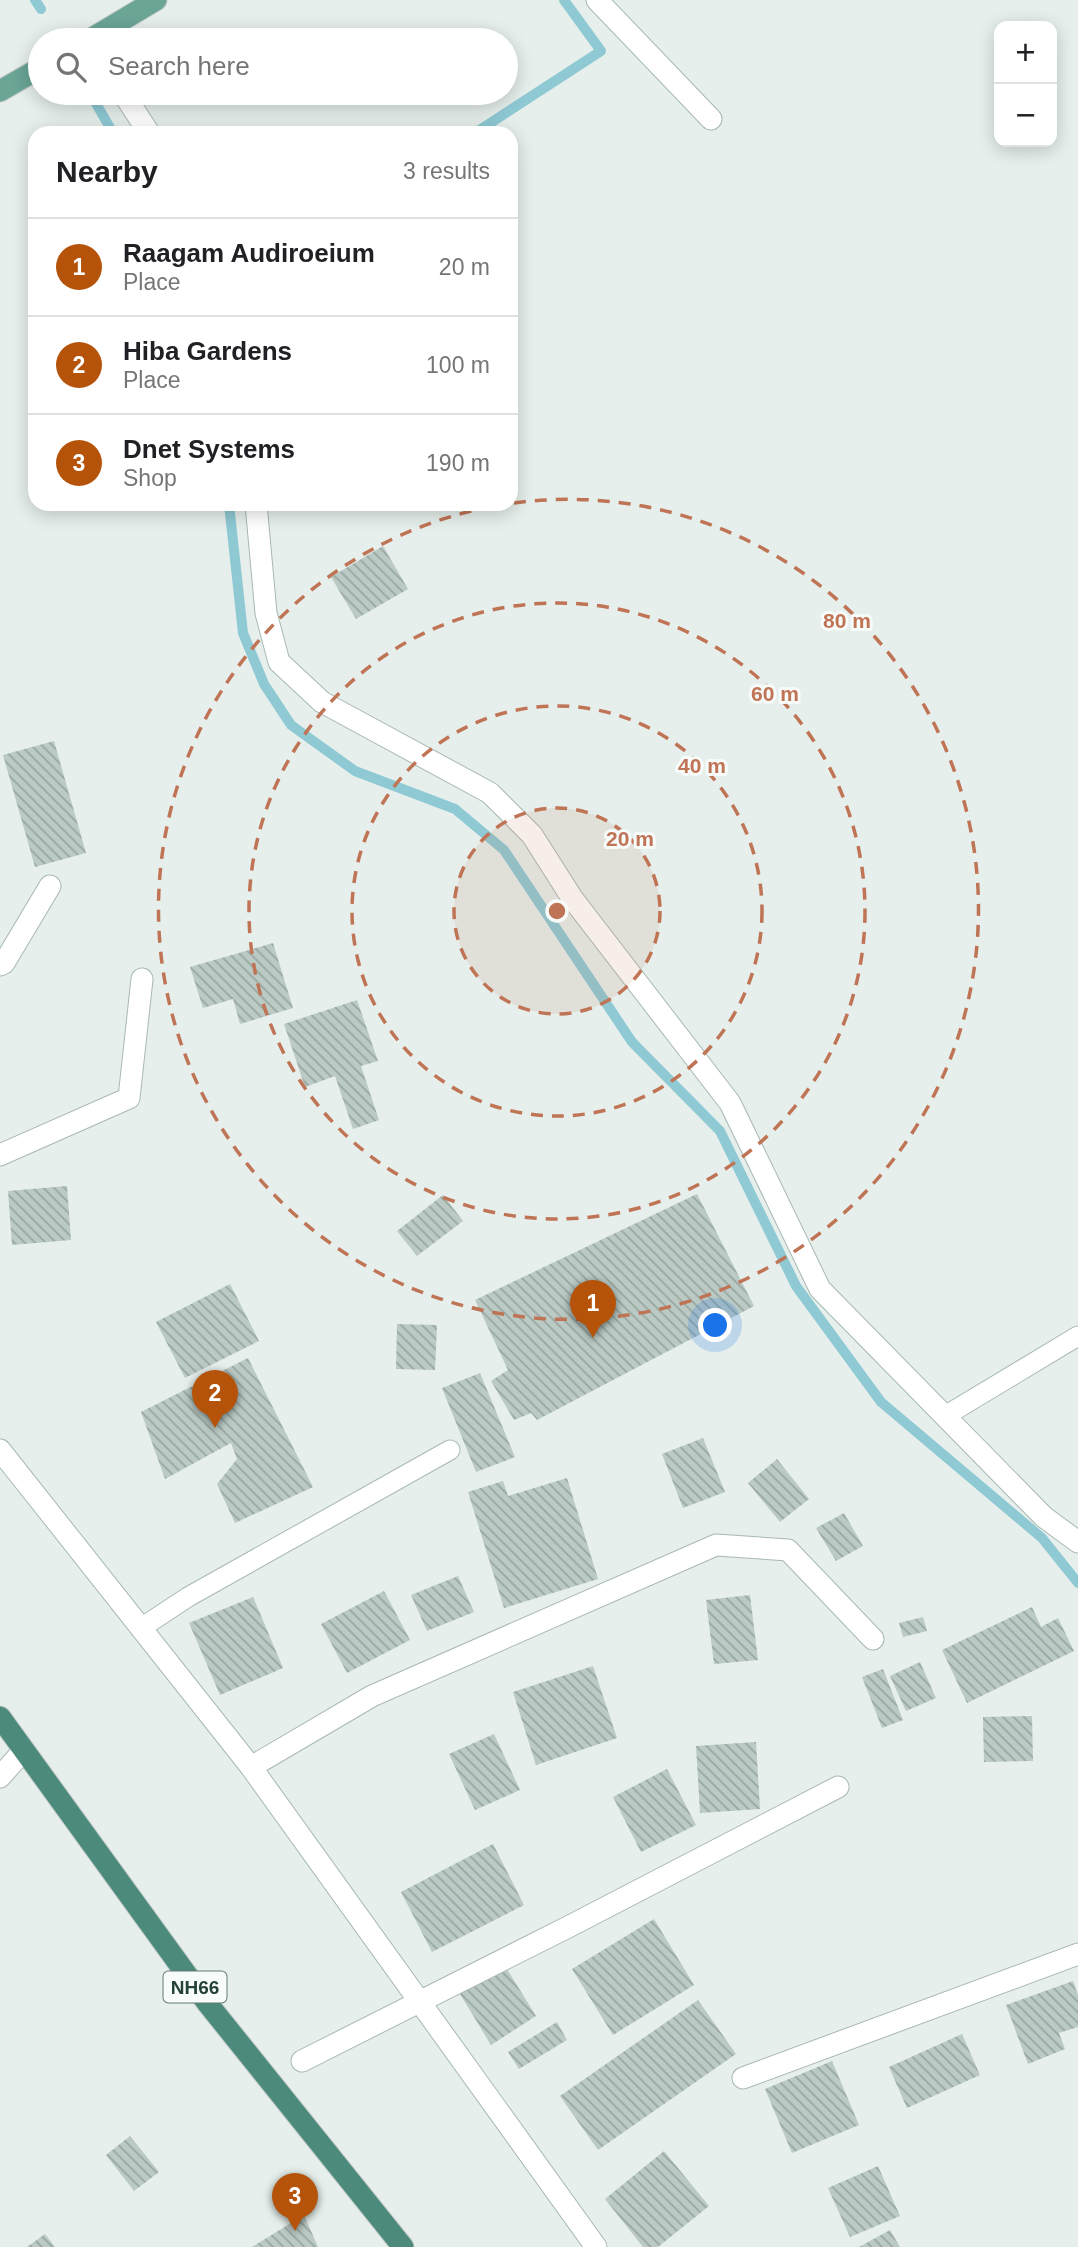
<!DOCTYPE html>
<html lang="en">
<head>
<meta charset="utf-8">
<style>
	body { margin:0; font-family:Arial,sans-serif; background:#f6f6f6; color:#202124 }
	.controls { position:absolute; right:21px; top:21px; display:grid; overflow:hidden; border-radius:14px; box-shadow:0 4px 18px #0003 }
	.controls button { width:63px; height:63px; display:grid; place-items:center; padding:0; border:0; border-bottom:2px solid #e0e0e0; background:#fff; color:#202124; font:35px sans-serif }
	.you { position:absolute; left:716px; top:1326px; width:24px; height:24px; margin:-18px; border:5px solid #fff; border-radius:50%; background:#1a73e8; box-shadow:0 0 0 10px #1a73e833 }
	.badge { display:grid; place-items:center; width:46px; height:46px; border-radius:50%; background:#b45309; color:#fff; font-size:23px; font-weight:700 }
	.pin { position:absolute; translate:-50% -58px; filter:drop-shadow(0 2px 4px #0008) }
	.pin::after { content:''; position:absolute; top:37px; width:24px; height:21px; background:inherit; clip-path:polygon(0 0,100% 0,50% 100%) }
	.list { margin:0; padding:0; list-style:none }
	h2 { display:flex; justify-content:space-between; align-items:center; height:91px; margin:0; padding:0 28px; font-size:30px }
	h2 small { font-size:23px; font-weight:400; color:#757577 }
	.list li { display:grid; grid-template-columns:46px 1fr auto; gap:21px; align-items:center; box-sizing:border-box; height:98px; padding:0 28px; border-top:2px solid #e0e0e0 }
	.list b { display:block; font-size:26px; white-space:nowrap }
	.list p { margin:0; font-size:23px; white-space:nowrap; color:#757577 }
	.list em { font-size:23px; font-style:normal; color:#757577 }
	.icon { flex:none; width:38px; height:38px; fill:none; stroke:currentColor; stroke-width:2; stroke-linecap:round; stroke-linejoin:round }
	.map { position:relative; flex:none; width:1078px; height:2247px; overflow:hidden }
	.search { position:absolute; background:#fff; box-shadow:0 4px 18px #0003; left:28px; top:28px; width:490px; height:77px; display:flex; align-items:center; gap:18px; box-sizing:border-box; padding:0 24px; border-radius:38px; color:#757577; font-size:26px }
	.panel { position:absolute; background:#fff; box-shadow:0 4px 18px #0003; left:28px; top:126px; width:490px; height:385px; border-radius:21px }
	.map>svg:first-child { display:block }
</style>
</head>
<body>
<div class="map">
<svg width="1078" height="2247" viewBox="0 0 1078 2247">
	<defs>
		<pattern id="building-back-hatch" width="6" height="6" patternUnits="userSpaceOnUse" patternTransform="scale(1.75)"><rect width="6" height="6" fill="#bbcac4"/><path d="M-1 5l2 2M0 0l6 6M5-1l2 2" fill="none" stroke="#98a6a0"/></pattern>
	</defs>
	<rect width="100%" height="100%" fill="#e6efeb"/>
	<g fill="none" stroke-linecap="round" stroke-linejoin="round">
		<!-- stream -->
		<path stroke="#8ec9d4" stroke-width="10" d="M35,0l6,9
			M90,93l23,40
			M475,133l126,-82 -37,-51
			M229,504l14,129 21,51 27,41 64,46 100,38 49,41 128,192 88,89 76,155 85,116 161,136 36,45"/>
	</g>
	<!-- building -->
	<path fill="url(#building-back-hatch)" d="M383,546l25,43 -52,30 -25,-42z
		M54,741l32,112 -51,14 -32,-112z
		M273,943l20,65 -53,16 -7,-25 -30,9 -13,-41z
		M357,1000l21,61 -17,5 18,54 -26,9 -18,-53 -30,11 -21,-63z
		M67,1186l4,54 -59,5 -4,-54z
		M697,1194l57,112 -217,114 -6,-7 -17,7 -23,-39 17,-11 -33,-70z
		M443,1195l20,26 -46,35 -20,-25z
		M230,1284l29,57 -74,37 -29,-56z
		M397,1324l40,1 -2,45 -39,-1z
		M248,1358l65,129 -78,36 -18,-39 20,-25 -6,-16 -66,36 -24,-67z
		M480,1373l35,84 -39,15 -34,-84z
		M703,1438l22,54 -42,16 -21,-54z
		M777,1459l32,40 -29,23 -32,-39z
		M567,1478l31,101 -94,29 -36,-116 35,-11 5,15z
		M844,1513l19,33 -27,15 -20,-33z
		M458,1576l16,36 -47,19 -16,-36z
		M384,1591l26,49 -63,33 -26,-49z
		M750,1595l8,65 -44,4 -8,-64z
		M253,1597l30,71 -63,27 -31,-72z
		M1032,1607l9,20 17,-9 16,33 -107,52 -25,-53z
		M923,1617l4,14 -24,6 -4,-14z
		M920,1662l16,36 -30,13 -16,-35z
		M593,1666l24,72 -81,27 -23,-73z
		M883,1669l20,51 -21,8 -20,-51z
		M1032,1716l1,45 -49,1 -1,-45z
		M494,1734l26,56 -45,20 -26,-56z
		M756,1742l4,67 -60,4 -4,-67z
		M667,1769l29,56 -55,27 -28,-55z
		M493,1844l31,61 -92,47 -31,-60z
		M654,1919l40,66 -81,50 -41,-66z
		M505,1966l31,50 -45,29 -31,-51z
		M1073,1981l5,14v32l-19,6 6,16 -37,15 -22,-59z
		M698,2000l38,54 -138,96 -38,-54z
		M557,2022l10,18 -48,29 -11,-17z
		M962,2034l18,41 -73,33 -18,-41z
		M832,2061l27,64 -67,28 -27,-64z
		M130,2136l29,36 -25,19 -28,-36z
		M664,2151l45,55 -51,41h-15l-38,-48z
		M878,2166l22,50 -50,21 -22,-49z
		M304,2215l14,32h-66z
		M890,2230l10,17h-41z
		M45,2234l10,13h-28z"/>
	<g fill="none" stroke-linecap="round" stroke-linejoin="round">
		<defs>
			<path id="service" d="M945,1416l133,-80
				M141,1628l47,-31 262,-147"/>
			<path id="minor" d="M597,0l114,119
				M123,93l26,40
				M256,504l10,109 13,49 43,40 168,91 42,42 40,63 158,205 90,186 224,228 34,25
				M0,965l4,-2 46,-77
				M0,1155l129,-57 13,-119
				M251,1767l121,-71 344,-151 72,5 85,89
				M0,1777l24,-27
				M302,2061l268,-135 268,-139
				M743,2078l335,-124"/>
			<path id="tertiary" d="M0,1450l251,317 345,480"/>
			<path id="primary" d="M89,40l67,-40
				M0,91l40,-23"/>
			<path id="trunk" d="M0,1717l208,287 195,243"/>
		</defs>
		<!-- service casing -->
		<use href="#service" stroke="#a8b8b2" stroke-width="21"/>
		<!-- minor casing -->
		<use href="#minor" stroke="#a8b8b2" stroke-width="23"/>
		<!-- tertiary casing -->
		<use href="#tertiary" stroke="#a8b8b2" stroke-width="23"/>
		<!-- primary casing -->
		<use href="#primary" stroke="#c2cac8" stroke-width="23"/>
		<!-- trunk casing -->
		<use href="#trunk" stroke="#c2cac8" stroke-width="23"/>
		<!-- service -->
		<use href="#service" stroke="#fff" stroke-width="19"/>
		<!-- minor -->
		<use href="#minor" stroke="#fff" stroke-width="21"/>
		<!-- tertiary -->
		<use href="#tertiary" stroke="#fff" stroke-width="21"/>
		<!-- primary -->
		<use href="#primary" stroke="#6aa596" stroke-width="21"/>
		<!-- trunk -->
		<use href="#trunk" stroke="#4c8a7c" stroke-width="21"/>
	</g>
	<!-- distance rings -->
	<circle cx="557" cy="911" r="103" fill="#c07456" fill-opacity=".12"/>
	<g fill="none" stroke="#c07456" stroke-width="3.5" stroke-dasharray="12 9">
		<circle cx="557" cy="911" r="103"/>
		<circle cx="557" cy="911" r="205"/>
		<circle cx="557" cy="911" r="308"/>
		<path d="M514 503A410 410 0 1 1 507 504"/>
	</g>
	<g text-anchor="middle" stroke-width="6" stroke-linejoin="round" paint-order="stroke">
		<!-- shield labels -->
		<rect fill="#f7fbf9" stroke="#637a73" stroke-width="2" x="163.5" y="1971.5" width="63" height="31" rx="5"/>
		<g font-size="19" font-weight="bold" fill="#24423a">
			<text x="195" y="1994">NH66</text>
		</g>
	</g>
	<circle cx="557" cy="911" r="10" fill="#c07456" stroke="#f7fbf9" stroke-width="3.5"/>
	<g font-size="21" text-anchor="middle" font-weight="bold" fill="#c07456" stroke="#f7fbf9" stroke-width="6" stroke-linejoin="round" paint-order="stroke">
		<text x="847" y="628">80 m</text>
		<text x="775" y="701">60 m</text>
		<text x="702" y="773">40 m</text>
		<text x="630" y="846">20 m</text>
	</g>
</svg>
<div class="controls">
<button>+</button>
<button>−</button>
</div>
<div class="you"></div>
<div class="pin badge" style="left:593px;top:1338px">1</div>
<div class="pin badge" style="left:215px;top:1428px">2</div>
<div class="pin badge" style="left:295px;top:2231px">3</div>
<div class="search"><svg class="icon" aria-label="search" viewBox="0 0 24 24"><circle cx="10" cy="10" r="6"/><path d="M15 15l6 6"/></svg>Search here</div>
<section class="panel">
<h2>Nearby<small>3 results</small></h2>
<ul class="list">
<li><span class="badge">1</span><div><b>Raagam Audiroeium</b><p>Place</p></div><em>20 m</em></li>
<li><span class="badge">2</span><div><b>Hiba Gardens</b><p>Place</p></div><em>100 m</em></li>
<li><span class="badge">3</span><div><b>Dnet Systems</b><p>Shop</p></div><em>190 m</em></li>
</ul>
</section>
</div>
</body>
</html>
